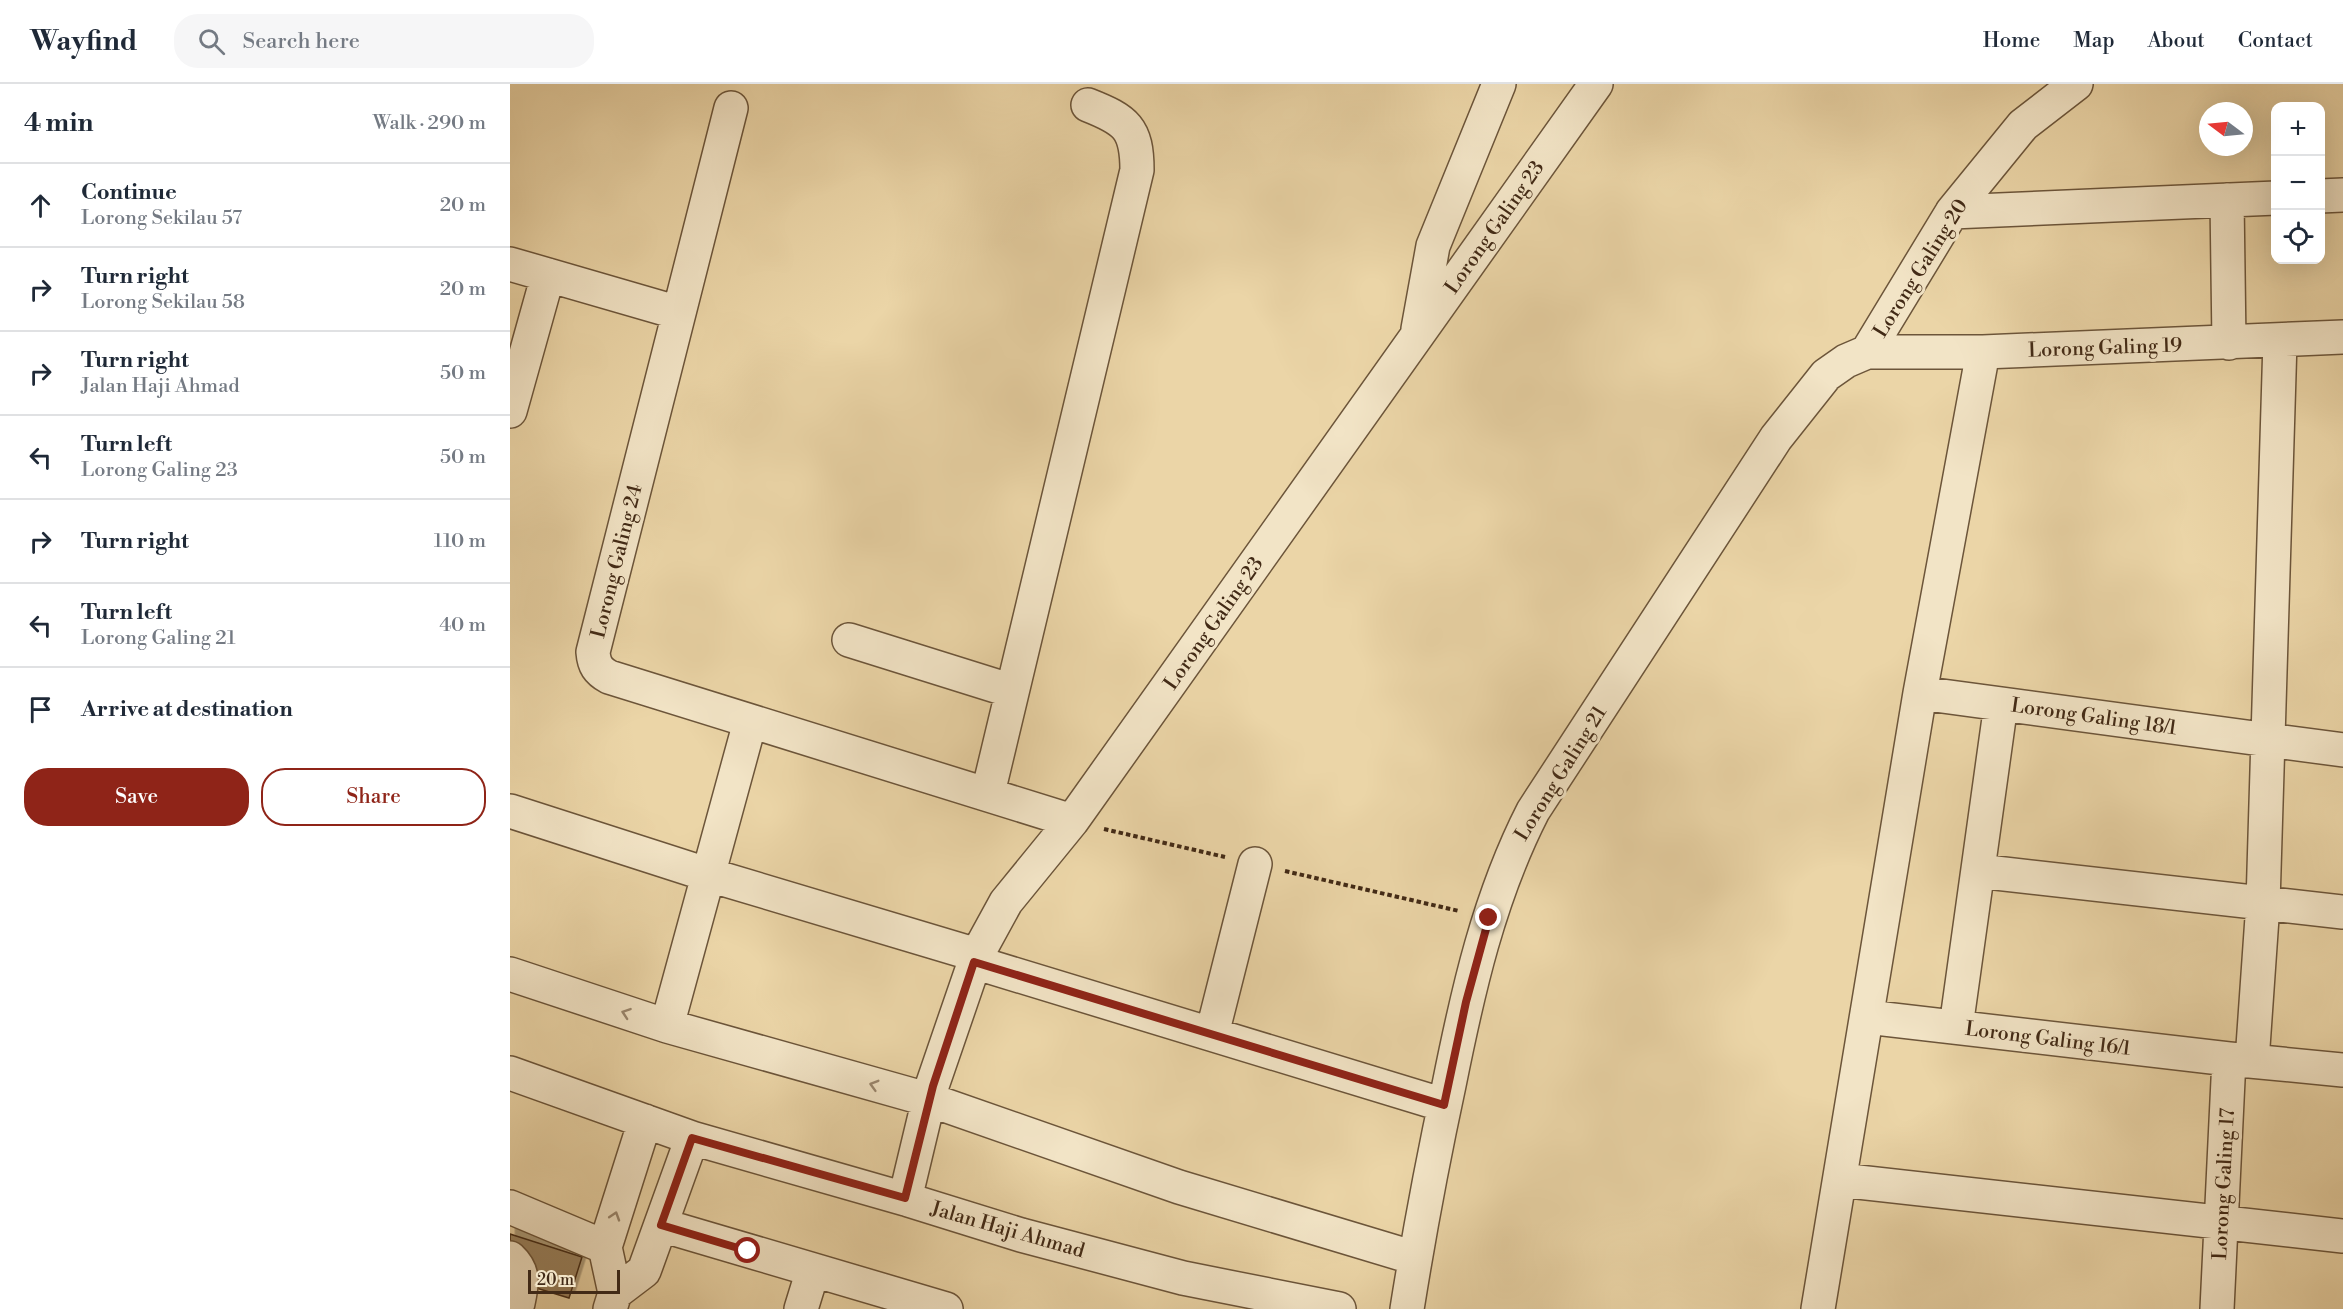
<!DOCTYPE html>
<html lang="en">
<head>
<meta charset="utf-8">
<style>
	body { margin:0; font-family:"Libre Bodoni",serif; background:#f6f6f7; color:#1f2937 }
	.controls { position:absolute; right:18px; top:18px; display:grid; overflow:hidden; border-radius:12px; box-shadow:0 6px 24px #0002 }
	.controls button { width:54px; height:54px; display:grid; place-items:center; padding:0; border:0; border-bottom:2px solid #e0e1e3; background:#fff; color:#1f2937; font:30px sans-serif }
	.compass { position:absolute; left:1689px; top:18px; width:54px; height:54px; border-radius:50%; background:#fff; box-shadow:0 6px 24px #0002; rotate:286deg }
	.scale { position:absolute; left:18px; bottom:15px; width:92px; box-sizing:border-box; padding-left:6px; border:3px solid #422a16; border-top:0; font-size:16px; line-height:21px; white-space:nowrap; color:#422a16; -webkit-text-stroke:4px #f2e4c6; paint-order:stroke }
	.stop { position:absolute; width:18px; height:18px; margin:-14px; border:4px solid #8f2418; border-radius:50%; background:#fff }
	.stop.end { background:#8f2418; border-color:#fff; box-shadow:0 2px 6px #0008 }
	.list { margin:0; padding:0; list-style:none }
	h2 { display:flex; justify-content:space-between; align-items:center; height:78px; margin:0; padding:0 24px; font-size:26px }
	h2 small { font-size:20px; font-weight:400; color:#747a83 }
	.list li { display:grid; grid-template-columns:39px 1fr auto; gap:18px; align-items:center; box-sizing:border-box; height:84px; padding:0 24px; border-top:2px solid #e0e1e3 }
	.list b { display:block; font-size:22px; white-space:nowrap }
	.list p { margin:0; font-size:20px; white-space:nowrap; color:#747a83 }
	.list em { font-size:20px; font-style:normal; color:#747a83 }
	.actions { display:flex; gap:12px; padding:18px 24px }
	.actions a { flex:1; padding:14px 0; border:2px solid #8f2418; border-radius:24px; text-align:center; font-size:21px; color:#8f2418 }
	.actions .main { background:#8f2418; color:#fff }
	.icon { flex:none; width:33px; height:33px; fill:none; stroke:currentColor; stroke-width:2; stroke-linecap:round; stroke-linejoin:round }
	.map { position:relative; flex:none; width:1833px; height:1225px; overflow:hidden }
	header { display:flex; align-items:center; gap:36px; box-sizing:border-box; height:84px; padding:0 30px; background:#fff; border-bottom:2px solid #e0e1e3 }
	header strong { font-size:28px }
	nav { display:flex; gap:33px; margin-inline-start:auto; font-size:21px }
	.search { width:420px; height:54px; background:#f6f6f7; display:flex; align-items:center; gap:15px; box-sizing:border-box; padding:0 21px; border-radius:24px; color:#747a83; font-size:22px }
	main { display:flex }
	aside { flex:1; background:#fff }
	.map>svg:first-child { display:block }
</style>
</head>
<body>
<header>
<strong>Wayfind</strong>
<div class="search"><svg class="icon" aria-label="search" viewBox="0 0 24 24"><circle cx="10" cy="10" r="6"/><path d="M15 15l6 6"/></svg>Search here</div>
<nav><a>Home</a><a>Map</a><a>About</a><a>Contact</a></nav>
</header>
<main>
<aside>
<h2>4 min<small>Walk · 290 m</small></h2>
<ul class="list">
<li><svg class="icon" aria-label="ahead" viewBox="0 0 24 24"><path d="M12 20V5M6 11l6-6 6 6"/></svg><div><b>Continue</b><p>Lorong Sekilau 57</p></div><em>20 m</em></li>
<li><svg class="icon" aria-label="right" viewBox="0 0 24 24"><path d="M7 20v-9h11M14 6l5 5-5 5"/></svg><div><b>Turn right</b><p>Lorong Sekilau 58</p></div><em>20 m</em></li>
<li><svg class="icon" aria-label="right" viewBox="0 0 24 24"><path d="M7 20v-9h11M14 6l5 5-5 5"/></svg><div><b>Turn right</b><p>Jalan Haji Ahmad</p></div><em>50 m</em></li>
<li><svg class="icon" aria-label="left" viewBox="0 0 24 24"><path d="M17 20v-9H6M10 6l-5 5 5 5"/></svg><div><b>Turn left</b><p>Lorong Galing 23</p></div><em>50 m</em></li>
<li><svg class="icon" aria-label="right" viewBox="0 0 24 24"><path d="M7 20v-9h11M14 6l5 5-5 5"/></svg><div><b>Turn right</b></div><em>110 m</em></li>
<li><svg class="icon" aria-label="left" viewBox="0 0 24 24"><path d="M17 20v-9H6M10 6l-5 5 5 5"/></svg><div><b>Turn left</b><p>Lorong Galing 21</p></div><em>40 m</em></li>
<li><svg class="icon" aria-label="arrive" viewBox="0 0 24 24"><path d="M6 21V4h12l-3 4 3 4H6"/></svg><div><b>Arrive at destination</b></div></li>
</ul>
<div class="actions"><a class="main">Save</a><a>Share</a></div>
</aside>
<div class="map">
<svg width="1833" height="1225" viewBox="0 0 1833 1225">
	<defs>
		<filter id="shadow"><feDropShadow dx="5.5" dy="-5.5" stdDeviation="0" flood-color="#0004"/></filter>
	</defs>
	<rect width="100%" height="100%" fill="#ebd5a7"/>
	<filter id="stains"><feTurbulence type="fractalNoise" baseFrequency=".00333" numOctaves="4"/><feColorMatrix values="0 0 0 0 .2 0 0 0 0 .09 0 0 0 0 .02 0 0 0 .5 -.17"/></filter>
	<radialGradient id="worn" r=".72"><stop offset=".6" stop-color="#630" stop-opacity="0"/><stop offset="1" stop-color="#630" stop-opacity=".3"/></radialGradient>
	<!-- building -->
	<path fill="#9a8361" stroke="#422a16" stroke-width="1.5" filter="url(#shadow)" d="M0,1150l72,23 -13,41 -59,-18z"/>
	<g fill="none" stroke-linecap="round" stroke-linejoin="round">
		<defs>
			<path id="minor" d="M221,24l-138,544c1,13 5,19 16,25l463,144
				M1810,112l23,-1
				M1717,116l2,143
				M1442,128l324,-14
				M0,180l169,49
				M908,245l15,-83 66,-162
				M1357,268l85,-140 71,-87 53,-41
				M0,327l38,-136
				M339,556l163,51
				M1410,609l423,57
				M478,709l149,-623c0,-42 -11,-50 -49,-65
				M0,727l196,63 271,81
				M1468,787l365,41
				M464,878l470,143
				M0,890l157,52 263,74 249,87 236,71
				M1357,933l362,42 114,11
				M157,942l83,-304
				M1446,943l45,-323
				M702,950l43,-170
				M1742,977l11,-158 17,-562
				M0,989l182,65 213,61 116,36 162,43 156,31
				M1330,1096l503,56
				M395,1115l27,-113 45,-131 29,-53 66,-81 524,-737
				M0,1123l95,40
				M151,1141l285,84
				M0,1174c15,14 12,26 8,45
				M105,1209l29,-22 48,-133
				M100,1225l5,-16 -10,-46 40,-126
				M291,1225l12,-39
				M897,1225c12,-75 26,-150 42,-224 19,-95 40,-188 84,-274l243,-373 50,-63 20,-14 21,-9h116l360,-15
				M1308,1225l102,-616 63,-341
				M1707,1225l12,-250"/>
		</defs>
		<!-- minor casing -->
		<use href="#minor" stroke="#6c553a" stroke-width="36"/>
		<!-- path -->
		<path stroke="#422a16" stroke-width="4" stroke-dasharray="4.5 3" stroke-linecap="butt" d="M594,745l121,28
			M775,787l174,40"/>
		<!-- minor -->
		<use href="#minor" stroke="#f2e4c6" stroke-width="33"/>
	</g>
	<!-- one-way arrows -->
	<defs><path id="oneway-chevron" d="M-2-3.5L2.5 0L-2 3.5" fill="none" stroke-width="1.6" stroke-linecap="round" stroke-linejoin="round" transform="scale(1.5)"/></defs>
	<g stroke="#9a876e">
		<use href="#oneway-chevron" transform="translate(116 929) rotate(-161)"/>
		<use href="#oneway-chevron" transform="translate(364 1001) rotate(-164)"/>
		<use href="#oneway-chevron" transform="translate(105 1132) rotate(-72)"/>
	</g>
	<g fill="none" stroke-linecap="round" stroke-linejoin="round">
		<!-- route -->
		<path stroke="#8f2418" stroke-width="8" d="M238,1167l-87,-26 31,-87 213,60 28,-112 41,-124 470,143 22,-103 23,-84"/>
	</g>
	<g text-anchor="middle" stroke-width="6" stroke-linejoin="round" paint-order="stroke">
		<!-- street labels -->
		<g font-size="20" fill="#422a16" stroke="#f2e4c6">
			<text transform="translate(984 143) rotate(-55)" y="7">Lorong Galing 23</text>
			<text transform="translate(1410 184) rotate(-58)" y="7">Lorong Galing 20</text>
			<text transform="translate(1595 263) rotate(-2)" y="7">Lorong Galing 19</text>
			<text transform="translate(106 477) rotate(-76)" y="7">Lorong Galing 24</text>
			<text transform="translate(703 539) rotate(-55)" y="7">Lorong Galing 23</text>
			<text transform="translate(1584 632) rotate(8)" y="7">Lorong Galing 18/1</text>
			<text transform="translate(1050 689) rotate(-58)" y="7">Lorong Galing 21</text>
			<text transform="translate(1538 954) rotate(7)" y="7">Lorong Galing 16/1</text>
			<text transform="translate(1713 1100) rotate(-87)" y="7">Lorong Galing 17</text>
			<text transform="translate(498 1145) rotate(16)" y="7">Jalan Haji Ahmad</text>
		</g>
	</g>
	<rect width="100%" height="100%" filter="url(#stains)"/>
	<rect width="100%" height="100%" fill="url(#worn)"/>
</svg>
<div class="controls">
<button>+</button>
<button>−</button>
<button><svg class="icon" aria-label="locate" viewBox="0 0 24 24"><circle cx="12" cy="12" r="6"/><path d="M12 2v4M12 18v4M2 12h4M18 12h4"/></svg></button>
</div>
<svg class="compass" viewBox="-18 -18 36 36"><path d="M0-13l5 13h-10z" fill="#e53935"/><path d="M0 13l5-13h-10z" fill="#747a83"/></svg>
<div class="scale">20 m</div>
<div class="stop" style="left:238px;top:1167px"></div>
<div class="stop end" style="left:979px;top:834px"></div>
</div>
</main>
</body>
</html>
